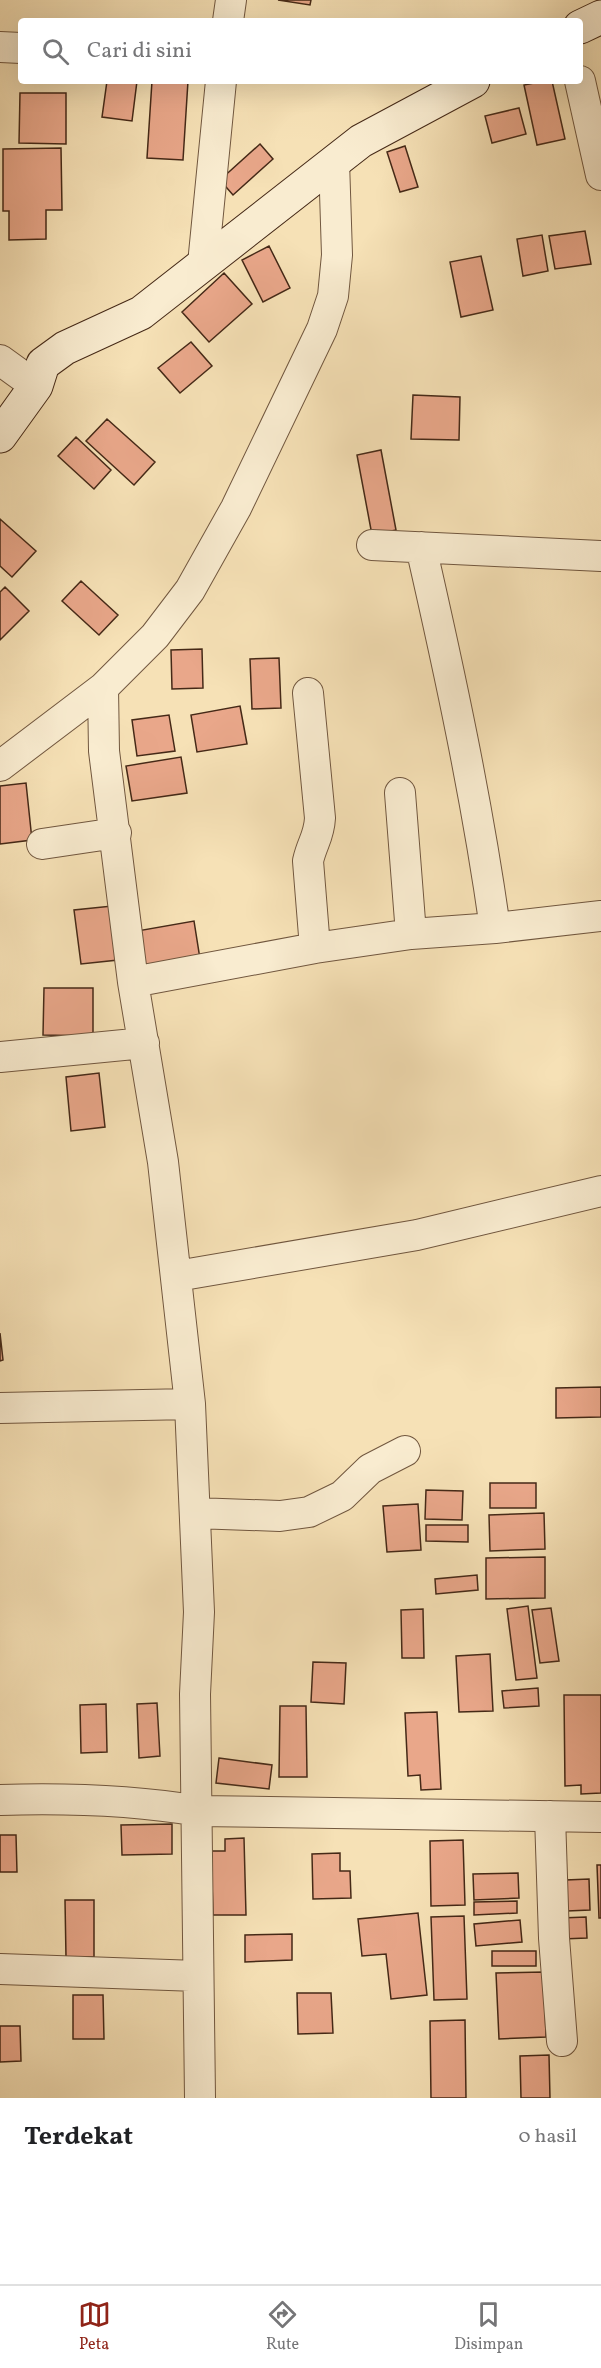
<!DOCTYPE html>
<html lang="id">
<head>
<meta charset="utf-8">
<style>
	body { margin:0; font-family:Vollkorn,serif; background:#f6f6f6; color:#202124 }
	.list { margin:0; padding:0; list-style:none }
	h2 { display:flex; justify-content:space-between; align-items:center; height:78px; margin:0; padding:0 24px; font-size:26px }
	h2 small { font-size:20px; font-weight:400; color:#757577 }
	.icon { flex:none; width:33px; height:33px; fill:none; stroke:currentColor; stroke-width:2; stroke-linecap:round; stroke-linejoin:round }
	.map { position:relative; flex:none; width:601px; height:2098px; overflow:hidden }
	.search { position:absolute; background:#fff; box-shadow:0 6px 24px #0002; left:18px; right:18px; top:18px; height:66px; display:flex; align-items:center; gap:15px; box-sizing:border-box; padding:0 21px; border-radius:6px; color:#757577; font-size:22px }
	.sheet { height:186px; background:#fff }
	nav { display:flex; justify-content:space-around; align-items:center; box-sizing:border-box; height:84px; border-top:2px solid #e0e0e0; background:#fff; font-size:16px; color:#757577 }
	nav a { display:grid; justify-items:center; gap:3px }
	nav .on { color:#8f2418 }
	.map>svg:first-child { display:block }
</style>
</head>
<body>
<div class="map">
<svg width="601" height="2098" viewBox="0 0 601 2098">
	<rect width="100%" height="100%" fill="#f6e1b6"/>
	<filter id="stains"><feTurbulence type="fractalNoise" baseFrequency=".00333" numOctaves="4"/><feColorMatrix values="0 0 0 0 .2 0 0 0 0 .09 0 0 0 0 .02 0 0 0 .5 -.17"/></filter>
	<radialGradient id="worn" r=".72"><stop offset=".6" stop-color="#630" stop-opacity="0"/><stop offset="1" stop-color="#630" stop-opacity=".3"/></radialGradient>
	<!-- building -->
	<path fill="#e9a78a" stroke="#452917" stroke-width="1.5" d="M278,0h33l-1,5z
		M107,81h30l-5,40 -30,-4z
		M152,81h36l-5,79 -36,-2z
		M544,81h8l13,58 -28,6 -13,-60z
		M20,93h46v51l-47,-1z
		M519,108l7,26 -34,9 -7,-27z
		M260,144l13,15 -40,36 -13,-15z
		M405,146l13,41 -18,5 -13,-40z
		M61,148l1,62h-16v29l-37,1v-29h-6v-62z
		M585,231l6,33 -36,5 -6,-33z
		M542,235l6,36 -25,5 -6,-37z
		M269,246l21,42 -27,14 -21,-42z
		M481,256l12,54 -32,7 -11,-55z
		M224,273l28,31 -43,38 -27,-30z
		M191,342l21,24 -32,27 -22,-25z
		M413,395l47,2 -1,43 -48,-1z
		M107,419l48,43 -21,23 -48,-44z
		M76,437l35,33 -17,19 -36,-33z
		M381,450l15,80 -24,5 -15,-80z
		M0,519l36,32 -24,26 -12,-11z
		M81,581l37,34 -19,20 -37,-34z
		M5,587l24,24 -29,29v-48z
		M202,649l1,39 -31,1 -1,-39z
		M279,658l2,50 -29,1 -2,-50z
		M240,706l7,38 -50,8 -6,-37z
		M169,715l6,36 -38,5 -5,-36z
		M181,757l6,36 -55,8 -6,-35z
		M26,783l6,57 -32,4v-58z
		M112,906l6,54 -37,4 -7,-54z
		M194,921l6,38 -57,10 -6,-38z
		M44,988h49v48l-50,-1z
		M99,1073l6,54 -34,4 -5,-54z
		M0,1333l3,27 -3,1z
		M601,1387v30l-45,1v-30z
		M490,1483h46v25h-46z
		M426,1490l37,1 -1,29 -37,-1z
		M418,1504l3,46 -34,2 -4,-46z
		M544,1513l1,36 -55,2 -1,-36z
		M426,1525h42v17l-42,-1z
		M545,1557v41l-59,1v-41z
		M477,1575l1,15 -42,4 -1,-15z
		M528,1606l9,72 -21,2 -9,-71z
		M551,1608l8,53 -19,2 -8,-53z
		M423,1609l1,49h-22l-1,-48z
		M490,1654l3,57 -34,1 -3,-56z
		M313,1662l33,1 -2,41 -33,-2z
		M538,1688l1,18 -35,2 -2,-17z
		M564,1695h37v98l-20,1v-9l-16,1z
		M157,1703l3,53 -21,2 -2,-54z
		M106,1704l1,48 -26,1 -1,-48z
		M280,1706h26l1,71h-28z
		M437,1712l4,77 -20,1 -1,-15 -12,1 -3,-63z
		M219,1758l53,7 -3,24 -53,-6z
		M172,1824v30l-50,1 -1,-30z
		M0,1835h16l1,37h-17z
		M244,1838l2,77h-33l-2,-64h14v-12z
		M463,1840l2,65 -34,1 -1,-65z
		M340,1853v18h10l1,27 -38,1 -1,-45z
		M597,1865h4v53h-2z
		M518,1873l1,25 -45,2 -1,-26z
		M589,1879l1,31 -23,1 -1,-31z
		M65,1900h29v57h-28z
		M517,1901v12l-43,2v-13z
		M418,1913l9,82 -36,4 -5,-45 -24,2 -4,-37z
		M464,1916l3,83 -33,1 -3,-83z
		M586,1917l1,21 -25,1 -1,-21z
		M520,1920l2,22 -46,4 -2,-22z
		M292,1934v26l-47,2v-27z
		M492,1951h44v15h-44z
		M544,1972l2,65 -47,2 -3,-66z
		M297,1993h34l2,40 -35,1z
		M73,1995h30l1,44h-31z
		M465,2020l1,78h-35l-1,-77z
		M0,2026h20l1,35 -21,1z
		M549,2055l1,43h-29l-1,-42z"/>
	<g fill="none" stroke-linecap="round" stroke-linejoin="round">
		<defs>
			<path id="street" d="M228,21l3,-21
				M0,47l21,1
				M580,81l21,94
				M203,264l18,-183
				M0,360l36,26
				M372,545l229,11
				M421,547c29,127 56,253 74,381
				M308,693l12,125c-1,19 -8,25 -12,43l7,87
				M0,766l103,-78
				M400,793l11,141
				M42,844l74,-11
				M133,982l182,-34 96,-14 84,-6 106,-12
				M0,1057l144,-14
				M177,1276l240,-41 184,-44
				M0,1408l190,-4
				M195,1513l85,3 29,-4 33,-16 28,-27 35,-18
				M0,1800c66,-2 133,0 198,11l403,6
				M550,1816l4,122 8,103
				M0,1969l197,7
				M200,2098l-5,-404 4,-82 -9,-208 -27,-242 -30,-180 -29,-231 -1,-63 52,-52 35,-46 46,-82 86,-179 11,-33 4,-41 -3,-94"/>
			<path id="secondary" d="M580,27l21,-10
				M0,436l36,-50 7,-22 22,-16 76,-35 220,-172 112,-60"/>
		</defs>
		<!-- street casing -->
		<use href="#street" stroke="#71573f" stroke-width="32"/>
		<!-- secondary casing -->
		<use href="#secondary" stroke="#452917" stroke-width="35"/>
		<!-- street -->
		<use href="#street" stroke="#f9ecd0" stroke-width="30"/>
		<!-- secondary -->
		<use href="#secondary" stroke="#f9ecd0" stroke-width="33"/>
	</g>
	<rect width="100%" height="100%" filter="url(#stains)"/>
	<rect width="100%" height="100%" fill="url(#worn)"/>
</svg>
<div class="search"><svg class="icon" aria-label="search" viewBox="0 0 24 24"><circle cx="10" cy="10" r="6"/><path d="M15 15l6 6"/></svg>Cari di sini</div>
</div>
<section class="sheet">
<h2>Terdekat<small>0 hasil</small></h2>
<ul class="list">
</ul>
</section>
<nav>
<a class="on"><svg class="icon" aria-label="map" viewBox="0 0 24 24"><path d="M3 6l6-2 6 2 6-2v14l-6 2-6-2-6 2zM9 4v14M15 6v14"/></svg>Peta</a>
<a><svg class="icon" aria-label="directions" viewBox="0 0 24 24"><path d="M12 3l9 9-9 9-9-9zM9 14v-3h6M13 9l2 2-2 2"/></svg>Rute</a>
<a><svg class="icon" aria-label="saved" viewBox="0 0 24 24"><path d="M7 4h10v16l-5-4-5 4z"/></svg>Disimpan</a>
</nav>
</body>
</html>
